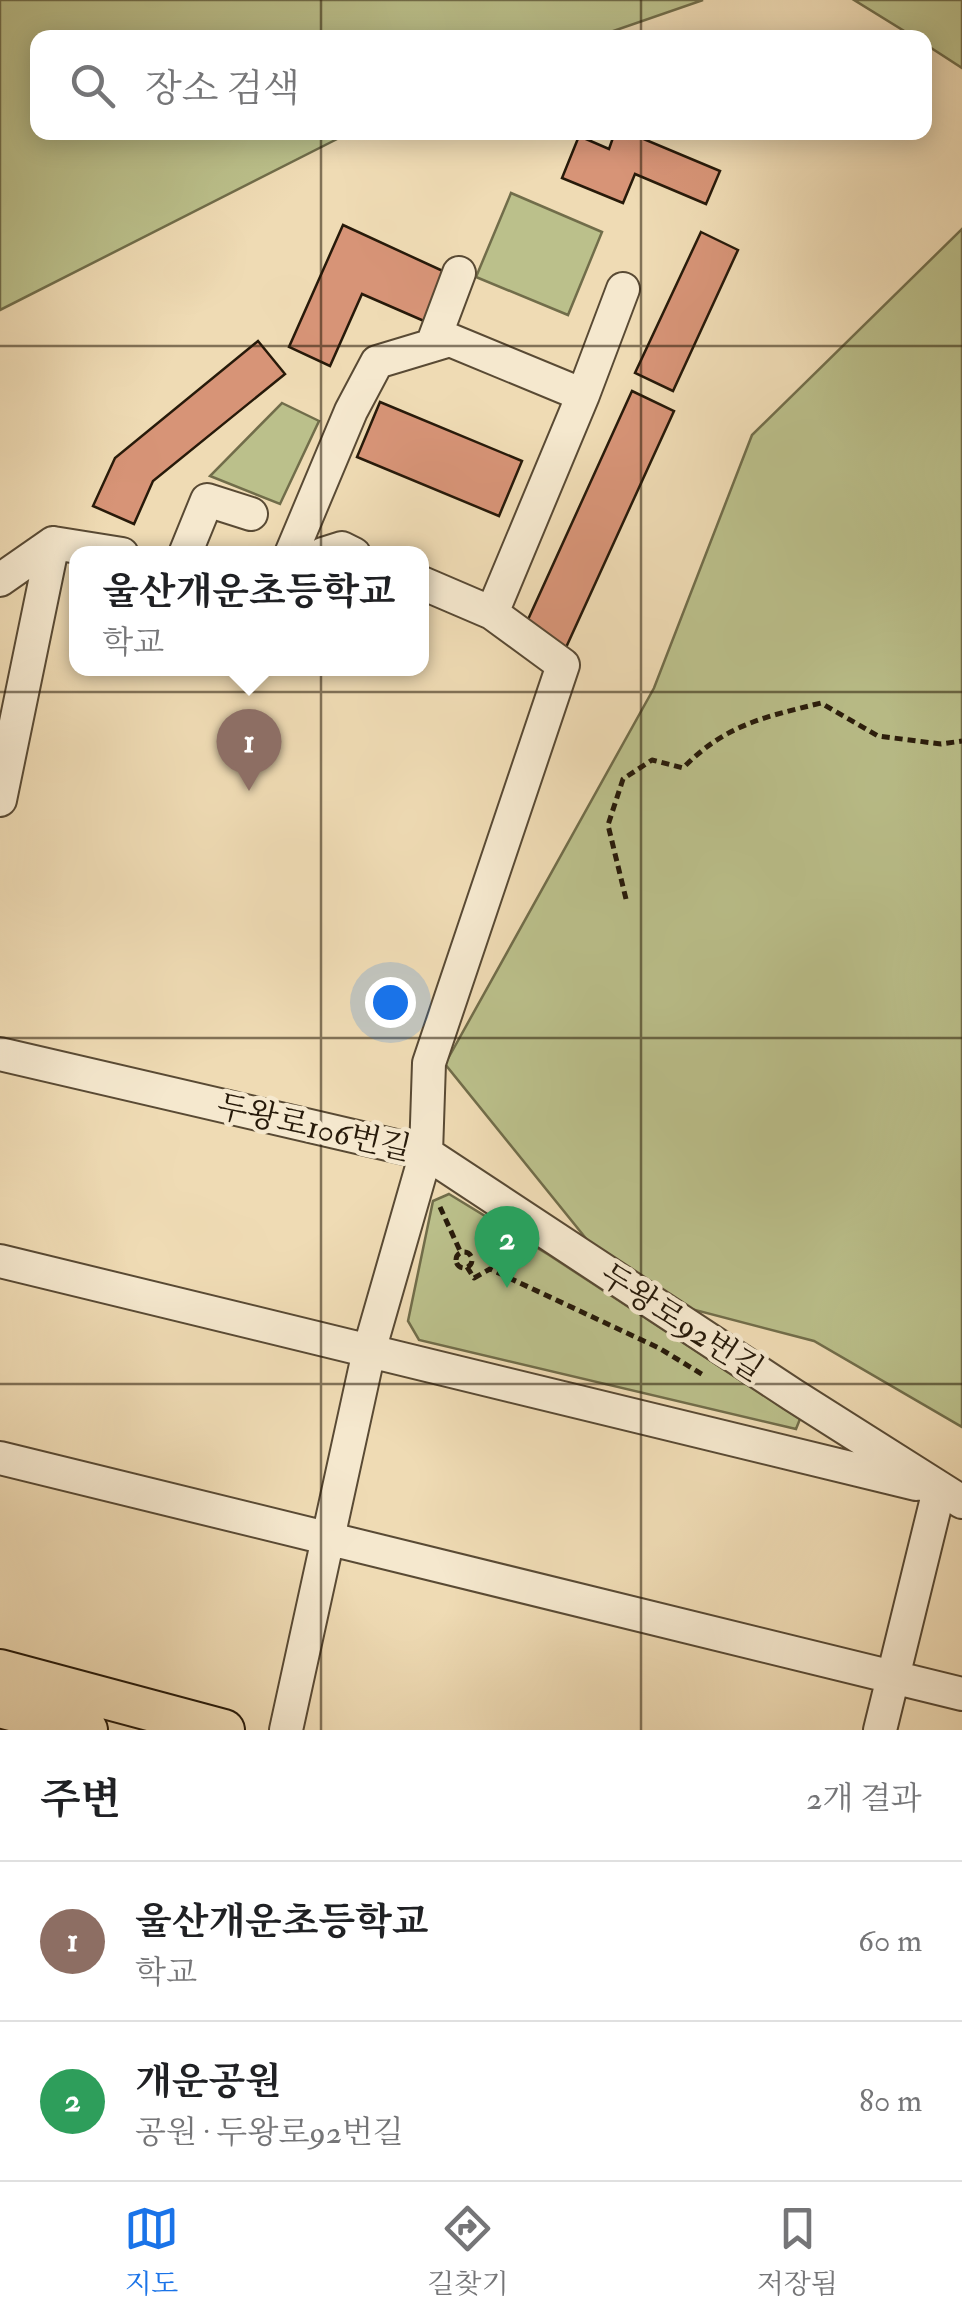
<!DOCTYPE html>
<html lang="ko">
<head>
<meta charset="utf-8">
<style>
	body { margin:0; font-family:"IM FELL Double Pica","Noto Serif KR",serif; background:#f6f6f6; color:#202124 }
	.you { position:absolute; left:390px; top:1002px; width:35px; height:35px; margin:-25px; border:8px solid #fff; border-radius:50%; background:#1a73e8; box-shadow:0 0 0 15px #1a73e833 }
	.badge { display:grid; place-items:center; width:65px; height:65px; border-radius:50%; background:#1a73e8; color:#fff; font-size:32px; font-weight:700 }
	.pin { position:absolute; translate:-50% -82px; filter:drop-shadow(0 2px 5px #0008) }
	.pin::after { content:''; position:absolute; top:52px; width:35px; height:30px; background:inherit; clip-path:polygon(0 0,100% 0,50% 100%) }
	.popup { position:absolute; left:69px; top:546px; width:360px; height:130px; box-sizing:border-box; display:grid; place-content:center; border-radius:20px; background:#fff; filter:drop-shadow(0 2px 8px #0005); font-size:32px; white-space:nowrap; color:#757577 }
	.popup b { font-size:38px; color:#202124 }
	.popup::after { content:''; position:absolute; left:50%; top:100%; margin-left:-20px; border:20px solid transparent; border-top-color:#fff }
	.list { margin:0; padding:0; list-style:none }
	h2 { display:flex; justify-content:space-between; align-items:center; height:130px; margin:0; padding:0 40px; font-size:42px }
	h2 small { font-size:32px; font-weight:400; color:#757577 }
	.list li { display:grid; grid-template-columns:65px 1fr auto; gap:30px; align-items:center; box-sizing:border-box; height:160px; padding:0 40px; border-top:2px solid #e0e0e0 }
	.list b { display:block; font-size:38px; white-space:nowrap }
	.list p { margin:0; font-size:32px; white-space:nowrap; color:#757577 }
	.list em { font-size:32px; font-style:normal; color:#757577 }
	.icon { flex:none; width:55px; height:55px; fill:none; stroke:currentColor; stroke-width:2; stroke-linecap:round; stroke-linejoin:round }
	.map { position:relative; flex:none; width:962px; height:1730px; overflow:hidden }
	.search { position:absolute; background:#fff; box-shadow:0 5px 25px #0003; left:30px; right:30px; top:30px; height:110px; display:flex; align-items:center; gap:25px; box-sizing:border-box; padding:0 35px; border-radius:20px; color:#757577; font-size:38px }
	.sheet { height:450px; background:#fff }
	nav { display:flex; justify-content:space-around; align-items:center; box-sizing:border-box; height:140px; border-top:2px solid #e0e0e0; background:#fff; font-size:28px; color:#757577 }
	nav a { display:grid; justify-items:center; gap:5px }
	nav .on { color:#1a73e8 }
	.map>svg:first-child { display:block }
</style>
</head>
<body>
<div class="map">
<svg width="962" height="1730" viewBox="0 0 962 1730">
	<rect width="100%" height="100%" fill="#efdbb4"/>
	<filter id="stains"><feTurbulence type="fractalNoise" baseFrequency=".002" numOctaves="4"/><feColorMatrix values="0 0 0 0 .2 0 0 0 0 .09 0 0 0 0 .02 0 0 0 .5 -.17"/></filter>
	<radialGradient id="worn" r=".72"><stop offset=".6" stop-color="#630" stop-opacity="0"/><stop offset="1" stop-color="#630" stop-opacity=".3"/></radialGradient>
	<!-- green -->
	<path fill="#bbc08b" stroke="#716d4a" stroke-width="2.5" d="M0,0h703l-107,37 -558,1v94l311,1 -349,177z
		M854,0h108v68l-37,-24 -1,-6 -10,-1z
		M511,193l91,39 -34,83 -92,-38z
		M962,229v1198l-148,-86 -184,-48 -185,-229 209,-376 98,-253z
		M282,403l37,18 -39,83 -70,-28z
		M449,1194l100,61 251,164 -4,10 -377,-89 -11,-19 25,-120z"/>
	<!-- building -->
	<path fill="#d79477" stroke="#271a0a" stroke-width="2.5" d="M615,132h12l93,39 -14,33 -71,-30 -12,29 -61,-25 17,-42 30,13z
		M343,225l102,47 -21,49 -62,-27 -32,72 -41,-19z
		M701,232l37,18 -65,141 -38,-18z
		M258,341l27,33 -132,107 -19,43 -41,-18 22,-48z
		M632,391l42,20 -111,243 -42,-19z
		M380,402l142,59 -23,55 -142,-59z"/>
	<g fill="none" stroke-linecap="round" stroke-linejoin="round">
		<defs>
			<path id="minor" d="M432,345l27,-72
				M583,395l40,-106
				M53,543l69,11
				M185,554l22,-54 44,14
				M291,554l60,-143 26,-49 73,-22 133,55 -91,218 -70,-30
				M323,554l19,-6 12,6
				M0,580l53,-37
				M0,800l53,-257
				M0,1054l426,99 367,242 169,107
				M0,1261l916,223
				M0,1458l962,236
				M286,1730l83,-379 57,-198 3,-90 134,-398 -71,-52
				M880,1730l59,-240"/>
			<path id="major" d="M0,1670l224,60
				M0,1707l87,23"/>
		</defs>
		<!-- minor casing -->
		<use href="#minor" stroke="#594a34" stroke-width="36"/>
		<!-- major casing -->
		<use href="#major" stroke="#271a0a" stroke-width="44"/>
		<!-- path -->
		<path stroke="#271a0a" stroke-width="5" stroke-dasharray="8 5" stroke-linecap="butt" d="M626,899l-18,-74 15,-46 29,-19 31,8c42,-43 81,-51 138,-65l57,33 63,8 21,-3
			M440,1207l21,46
			M456 1260a8 8 0 1 1 16 0a8 8 0 1 1-16 0Z
			M467,1267l7,11 16,-9 169,79 46,28"/>
		<!-- minor -->
		<use href="#minor" stroke="#f5e8ce" stroke-width="32"/>
		<!-- major -->
		<use href="#major" stroke="#efdbb4" stroke-width="40"/>
	</g>
	<!-- grid -->
	<path fill="none" stroke="#271a0a" stroke-width="2.5" stroke-opacity="0.55" d="M321,0v38M641,0v38M321,132v1598M641,132v1598M0,346h962M0,692h962M0,1038h962M0,1384h962"/>
	<g text-anchor="middle" stroke-width="9" stroke-linejoin="round" paint-order="stroke">
		<!-- street labels -->
		<g font-size="32" fill="#271a0a" stroke="#f5e8ce">
			<text transform="translate(314 1127) rotate(13)" y="11">두왕로106번길</text>
			<text transform="translate(682 1322) rotate(33)" y="11">두왕로92번길</text>
		</g>
	</g>
	<rect width="100%" height="100%" filter="url(#stains)"/>
	<rect width="100%" height="100%" fill="url(#worn)"/>
</svg>
<div class="you"></div>
<div class="pin badge" style="left:249px;top:791px;background:#8d6e63">1</div>
<div class="popup"><b>울산개운초등학교</b>학교</div>
<div class="pin badge" style="left:507px;top:1288px;background:#2e9e5b">2</div>
<div class="search"><svg class="icon" aria-label="search" viewBox="0 0 24 24"><circle cx="10" cy="10" r="6"/><path d="M15 15l6 6"/></svg>장소 검색</div>
</div>
<section class="sheet">
<h2>주변<small>2개 결과</small></h2>
<ul class="list">
<li><span class="badge" style="background:#8d6e63">1</span><div><b>울산개운초등학교</b><p>학교</p></div><em>60 m</em></li>
<li><span class="badge" style="background:#2e9e5b">2</span><div><b>개운공원</b><p>공원 · 두왕로92번길</p></div><em>80 m</em></li>
</ul>
</section>
<nav>
<a class="on"><svg class="icon" aria-label="map" viewBox="0 0 24 24"><path d="M3 6l6-2 6 2 6-2v14l-6 2-6-2-6 2zM9 4v14M15 6v14"/></svg>지도</a>
<a><svg class="icon" aria-label="directions" viewBox="0 0 24 24"><path d="M12 3l9 9-9 9-9-9zM9 14v-3h6M13 9l2 2-2 2"/></svg>길찾기</a>
<a><svg class="icon" aria-label="saved" viewBox="0 0 24 24"><path d="M7 4h10v16l-5-4-5 4z"/></svg>저장됨</a>
</nav>
</body>
</html>
